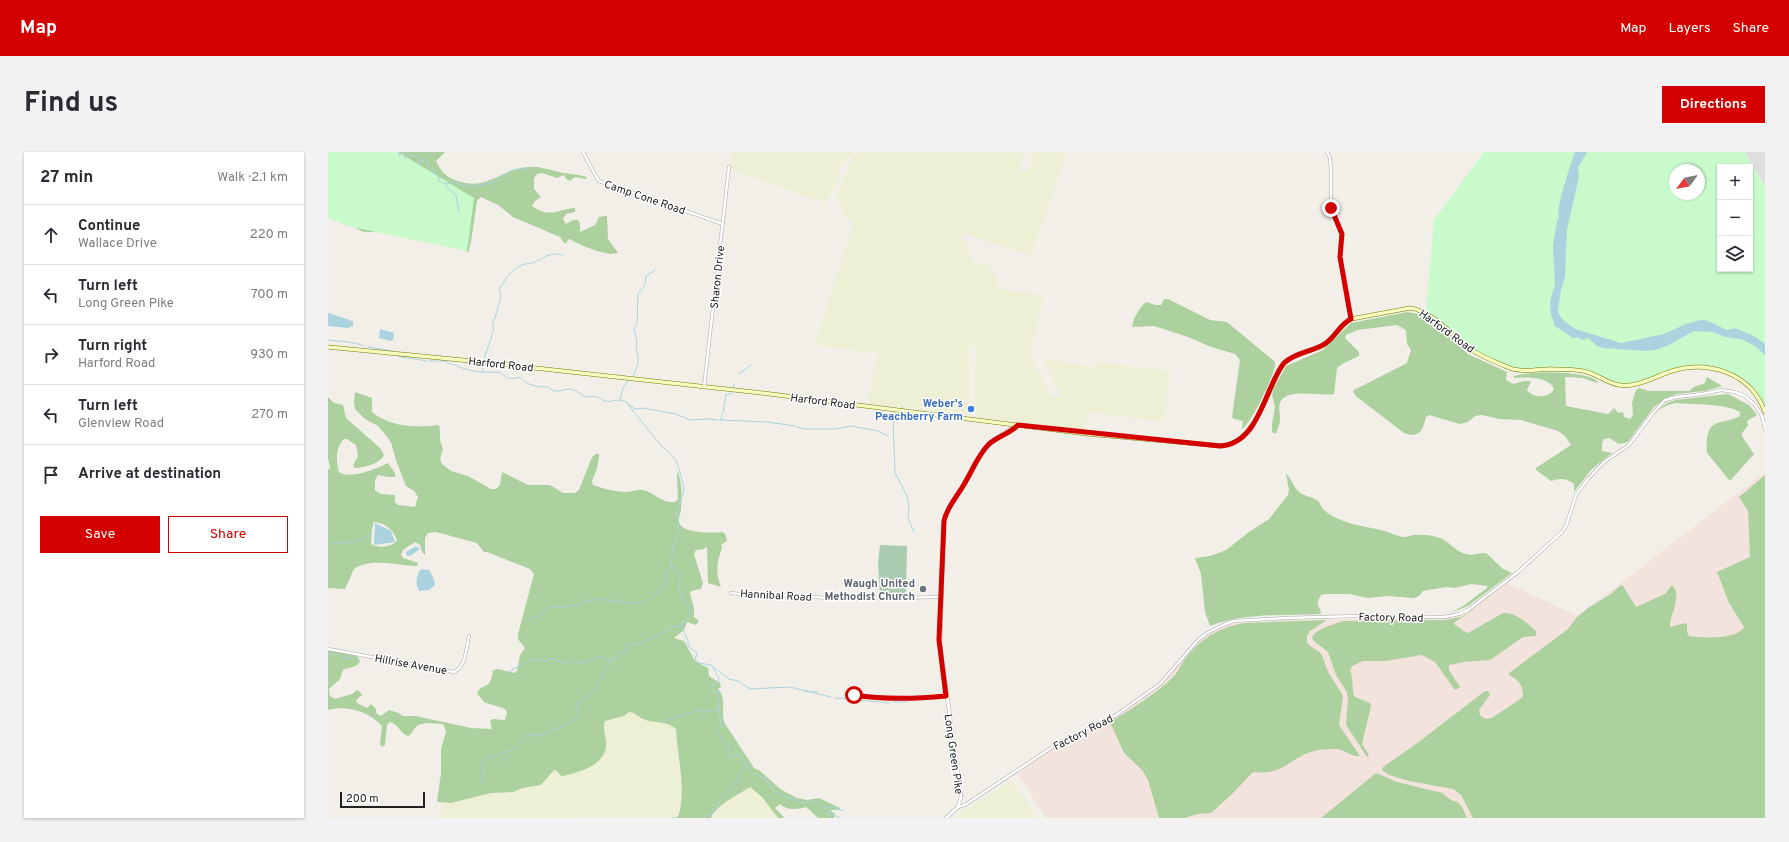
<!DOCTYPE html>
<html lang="en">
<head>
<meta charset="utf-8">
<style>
	body { margin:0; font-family:Overpass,sans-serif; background:#f2f2f3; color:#2b2b33 }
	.controls { position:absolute; right:12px; top:12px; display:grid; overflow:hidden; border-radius:0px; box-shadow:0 1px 3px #0004 }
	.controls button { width:36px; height:36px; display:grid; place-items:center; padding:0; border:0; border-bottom:1px solid #e1e1e2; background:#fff; color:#2b2b33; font:20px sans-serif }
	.compass { position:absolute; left:1341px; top:12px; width:36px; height:36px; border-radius:50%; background:#fff; box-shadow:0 1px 3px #0004; rotate:237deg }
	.scale { position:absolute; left:12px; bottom:10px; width:85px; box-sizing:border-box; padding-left:4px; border:2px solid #222; border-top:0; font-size:11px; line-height:14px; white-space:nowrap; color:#222; -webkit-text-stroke:3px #fff; paint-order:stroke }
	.stop { position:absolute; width:12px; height:12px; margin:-9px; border:3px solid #d40000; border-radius:50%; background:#fff }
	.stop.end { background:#d40000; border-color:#fff; box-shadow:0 1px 4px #0008 }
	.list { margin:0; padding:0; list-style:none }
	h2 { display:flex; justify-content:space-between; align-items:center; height:52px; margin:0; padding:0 16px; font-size:17px }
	h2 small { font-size:13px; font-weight:400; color:#7c7c81 }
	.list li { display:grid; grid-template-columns:26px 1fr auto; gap:12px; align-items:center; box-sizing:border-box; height:60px; padding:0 16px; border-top:1px solid #e1e1e2 }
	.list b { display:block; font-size:15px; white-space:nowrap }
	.list p { margin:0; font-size:13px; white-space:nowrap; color:#7c7c81 }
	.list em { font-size:13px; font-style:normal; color:#7c7c81 }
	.actions { display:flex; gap:8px; padding:12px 16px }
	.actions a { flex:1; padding:9px 0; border:1px solid #d40000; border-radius:0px; text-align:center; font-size:14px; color:#d40000 }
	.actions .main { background:#d40000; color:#fff }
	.icon { flex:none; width:22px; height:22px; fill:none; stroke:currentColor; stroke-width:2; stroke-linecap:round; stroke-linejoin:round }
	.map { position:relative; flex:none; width:1437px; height:666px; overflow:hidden; border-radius:0px }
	header { display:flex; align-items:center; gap:24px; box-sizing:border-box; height:56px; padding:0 20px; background:#d40000; color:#fff }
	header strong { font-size:19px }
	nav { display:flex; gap:22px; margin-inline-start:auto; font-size:14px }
	.intro { display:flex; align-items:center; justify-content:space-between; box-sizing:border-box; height:96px; padding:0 24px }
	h1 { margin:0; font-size:28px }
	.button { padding:10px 18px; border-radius:0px; background:#d40000; color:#fff; font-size:14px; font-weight:700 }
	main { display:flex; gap:24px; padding:0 24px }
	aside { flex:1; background:#fff; border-radius:0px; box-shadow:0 1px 3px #0004 }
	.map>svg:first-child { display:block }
</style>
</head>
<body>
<header>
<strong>Map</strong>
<nav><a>Map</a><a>Layers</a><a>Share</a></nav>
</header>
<div class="intro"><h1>Find us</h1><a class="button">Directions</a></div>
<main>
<aside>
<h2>27 min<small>Walk · 2.1 km</small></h2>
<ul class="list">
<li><svg class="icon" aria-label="ahead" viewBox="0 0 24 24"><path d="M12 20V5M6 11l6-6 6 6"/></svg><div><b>Continue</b><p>Wallace Drive</p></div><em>220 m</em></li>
<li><svg class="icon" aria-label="left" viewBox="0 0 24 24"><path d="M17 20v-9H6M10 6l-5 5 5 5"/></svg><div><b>Turn left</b><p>Long Green Pike</p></div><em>700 m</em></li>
<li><svg class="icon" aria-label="right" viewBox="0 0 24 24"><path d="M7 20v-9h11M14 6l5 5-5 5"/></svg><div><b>Turn right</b><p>Harford Road</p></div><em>930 m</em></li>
<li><svg class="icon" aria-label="left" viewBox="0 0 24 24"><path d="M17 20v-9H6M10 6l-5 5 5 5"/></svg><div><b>Turn left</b><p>Glenview Road</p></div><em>270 m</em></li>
<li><svg class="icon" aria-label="arrive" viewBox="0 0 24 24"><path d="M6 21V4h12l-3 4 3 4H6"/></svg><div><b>Arrive at destination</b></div></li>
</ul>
<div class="actions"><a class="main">Save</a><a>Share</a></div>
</aside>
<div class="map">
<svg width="1437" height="666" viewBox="0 0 1437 666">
	<rect width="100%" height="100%" fill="#f2efe9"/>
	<!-- residential -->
	<path fill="#e0dfdf" d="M1417,0h20v35z"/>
	<!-- military -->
	<path fill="#f3e3dd" d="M1437,320v346h-719l-29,-45 39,-27 61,-30 47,-34 36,-42 16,-10 13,-6 51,-4 172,-2 14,-5 41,-30 71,33z"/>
	<!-- farmland -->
	<path fill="#eef0d5" d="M404,0h121l-14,17 1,8 -15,26 -95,-34z
		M529,0h169l-6,10 1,8 5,2 4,-7 2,-13h35l-36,104 -67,-23 -2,7 4,2 7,21 18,3 -1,6 7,2v14l47,7 -14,59 21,43 11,1 -19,-39 51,8 2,-5 74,9 -6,51 -75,-10 -4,18 -107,-13 -4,-6 2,-60 -2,-5 -5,-2v71l-102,-12 11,-50 -64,-8 40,-122 -12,-9v-6l-6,-10 13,-33z
		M301,560h3l11,8 21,2 7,2 5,5 5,57 -1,26 -2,5 -238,1 2,-16 9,1 40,-10 22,-1 10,-4 17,-3 14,-15 3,1 4,5 45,-33 -3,-18 2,-4 19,-5z
		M684,628l26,38h-85l3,-2z
		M422,635l12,10 15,21h-66l3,-5 11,-10z"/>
	<!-- forest -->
	<path fill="#add19e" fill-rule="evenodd" d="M0,0h117l-9,9c4,9 10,16 19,19 33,13 45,-12 74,-13 10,-1 20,3 30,5 9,2 18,2 28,5l-1,2 -11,-2 -5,4 -4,-2 -2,-4 -7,3 -15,-5 -5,1 -3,4v11l7,8 -6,4 -3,5c18,13 26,3 43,2v4l-9,2 -3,5 3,5 7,-4h5l2,4v8l15,-7 4,-8 6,-1h2l1,23 10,14c-11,4 -38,-8 -49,-14l-4,5 -5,-7 -47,-20 -15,-12 -17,-8 -4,4 -6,41 -3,11 -4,-4 -73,-17h-27l-7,-3 -6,-7z
		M836,147h4l42,21 17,2 48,40c2,9 -24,62 -33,67l1,-8 -9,-2 -2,-2 8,-57 -5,-6 -24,-7 -23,-10 -34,-11 -22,1c1,-9 8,-20 14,-25l10,3h5z
		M1079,160l11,2 22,14 28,26 39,18 -1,8 7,4 11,-3h7l-4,9c6,9 23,8 27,-1 -5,-13 -29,-12 -40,-11v-2c14,-5 75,-6 84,6l-1,1 -14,-5 -18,-1 1,29 42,8 6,-6 4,5 5,-1 1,5 6,2 3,-4 -1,-12 4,-13 3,-2 10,3h40l5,-4 11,-4 2,-6 15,9 -17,5 -28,3 -11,4 -12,9 -26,35 -9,2 -10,-6 -5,1 -2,4v8l10,2 -21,17 -17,22v-8c-7,-6 -14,-6 -23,-3l-15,-11v-2l35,-23 -6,-9 -7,-5 -37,-11 -22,-1 -17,-4 -7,1 -7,6 -8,2 -31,-9 -3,2c-3,13 -7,22 -22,16l-47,-36 -4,-5 1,-2 53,-27 4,-13 -4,-6 -1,-14 -9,-5 -39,5 -12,5 -1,3 14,14v4l-15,7 -7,5 -3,26c-12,3 -49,-7 -54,9 -2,7 1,13 0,19 -1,4 -3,8 -4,12l-4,-2v-8l3,-17 -3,-12 2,-7 12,-22 37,-16 28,-27z
		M27,240l17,6v14c18,15 44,16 67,13l1,5v10l3,9 -3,10 2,5 9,7 17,5 23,13h5l4,-4 2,-13 26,13h22l13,8h12l4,-3 13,-33 4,-3h3c0,10 -3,18 -7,27l1,4c11,4 23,7 34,7 5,0 11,-3 16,-2 12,3 20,14 32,12l3,-3 -1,-25 1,-2c4,12 4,25 3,37 0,4 -3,9 -2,13 3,12 34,11 44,10l3,4 1,5 -6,4 1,3c-5,14 -7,25 -1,39l-13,-4 -1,-37 -3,3 -8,1 -2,4 9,29 -2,6 -10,2 -1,2 4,16v8l4,3v2l-2,3 -9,-3 -3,8 -10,8 10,3 11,20 13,7 1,8 11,7 1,4 -3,2c9,10 3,21 6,33l30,46 6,3 20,18 17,9 10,2 12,-2 21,10v2h-10l5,4 -1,4h-16l-12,-11c-8,3 -21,3 -26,-3l-5,4 10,10h-7l-16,-21 -12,-10c-12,8 -33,17 -39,31h-41l8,-1c9,-25 -1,-62 -2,-88 -10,-9 -22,-5 -33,-10 -5,-2 -8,-7 -14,-7l-5,4 -19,5c-3,7 1,14 1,21 2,23 -25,29 -42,34h-3l-4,-5 -3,-1 -13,15 -18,3 -10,4 -22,1 -40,10 -14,-1 4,-29v-24l5,-17 -2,-7 -2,-1c-7,0 -20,-3 -26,3 -3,3 -3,6 -8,9 -8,-3 -9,-11 -18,-14l-3,3 -2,20 -3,2 -2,-3 2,-18c-14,-15 -35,-21 -54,-16v-60l29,6 3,5c-3,7 -11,6 -17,9l-3,9 -11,10 1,7 5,3 17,-5 5,-4 3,2 2,3 -6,5 1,3 10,5 4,-4 5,5v4l5,3 8,-6 10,3 4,3h13l55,12 21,1 -2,-8 2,-2 13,1 2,-8 -2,-3 -21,-7 -7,-9c7,-12 13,-1 16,-23l5,-1 16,4 3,-2 3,-16 5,-7 -7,-9v-5l16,-60 -4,-5 -43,-17h-3l-7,-9 -41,-11 -8,1 -3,5v17l-3,-3 -2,-7 -5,-3 -12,8 -2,5 2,3 15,5 -1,3c-19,0 -47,-9 -63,3l-9,20 -17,-1v-119h2l-2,-11v-61l6,6 9,2 3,13 34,30 4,7c-3,8 -20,13 -29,13l-2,-3 5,-9 -2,-11 -9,-6h-3c-9,9 -8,22 -5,33 11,8 39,-4 49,-9l7,10v4h-7l-10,-2 -3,5v10l6,4 14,1v7l3,3 17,2 3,-10 -4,-6 -8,-5 -10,-26 -5,-17 -3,-5 -10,-12 -13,-7 -10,-10 -1,-7zM46,370c12,1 19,8 23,18 -4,7 -19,9 -26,4l1,-15z
		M1400,242l21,11 8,10 -10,6 1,5 -6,7v3l12,18 -24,27 -23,-28c-1,-8 -1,-25 8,-29 9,-4 17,-3 25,-8v-4c-15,-9 -46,-7 -65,-9l-7,2 -10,5 9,-7 8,-3z
		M958,322c5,3 7,12 12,17 5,5 12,5 19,9 3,2 4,7 7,10 14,13 39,16 57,20 8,2 15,6 23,7 3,0 6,-1 9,-2 8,-1 19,0 27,3 9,3 15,14 26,16 6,2 13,-1 20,-1l17,16 9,4 -44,33 -18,7 13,-7 24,-18v-2l-15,-2 -18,4 -8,-1 -23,4 -4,5 -5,2 -26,-2 -20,2 -19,-4h-23l-5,1c-7,13 -1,9 0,19 -37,2 -77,-2 -111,12l-5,-14 -4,-38 -6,-16 15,-2 16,-6 23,-18 20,-13 19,-24 1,-5z
		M1437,323v343h-292l-12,-23 -8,-6 -44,-8 -20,-6 -7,-5 1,-3 33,-23 69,-53h3l2,4 -11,15 1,5 5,4 7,-1 28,-19 3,-3c0,-11 -4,-16 -14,-21v-2l59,-44 9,-12 11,-9 23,-14 10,-9 2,1 13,21 29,-13 7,-9c11,13 -2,27 -2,42l16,-4 1,1v8l2,4c12,2 48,4 55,-9l-15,-24 -12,-31 33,-15 -2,-46 -9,-14z
		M1147,457l-20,13 -1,2 11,8 3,1 35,-20c12,-1 25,10 33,18v5l-13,1 -33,23 -26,2 -15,3v5l11,17 -5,3 -20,-28 -13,-7 -37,6h-22l-11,5 -2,4c4,9 1,19 5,27l15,6 1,3 -9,38 7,11 -2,2 -21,-32 2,-25 -1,-8 -11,-17 -8,-23 -14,-11 -2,-3 3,-5 8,-5 20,-7 102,-1 16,-3z
		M999,468l-17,11 -3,5v6l3,4 11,7 7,19 14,22 1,4 -4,27 21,31c-6,2 -15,-6 -23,-7 -5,0 -13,0 -18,1 -27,4 -33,26 -66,22l-22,23 -20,18 -14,1 -12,4h-26l-11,-38 -6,-10 -18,-17 -14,-31c21,-13 48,-29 65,-47 4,-5 6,-11 10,-16 15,-20 34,-32 59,-36z
		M1048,621l21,9 45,11 9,7 7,2 4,5 5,11h-146z"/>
	<!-- cemetery -->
	<path fill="#aacbaf" d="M552,393l27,1 -1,47 -26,2 -2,-31z"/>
	<!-- park -->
	<path fill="#c8facc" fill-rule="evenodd" d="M0,0h70l76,46 -7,53 -120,-25 -19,-8z
		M1156,0h261l20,35v220l-6,-12 -12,-14 -7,-5 -18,-7 -13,-2 -30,1 -41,13 -14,3 -9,-2 -31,-12 -67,-1 -12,-4 -31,-16 -48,-37 8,-92zM1392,15h30v102h-30zM1347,18h24v24h-24z"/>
	<!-- water -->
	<path fill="#aad3df" d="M1247,0h12l-9,16 1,8 -12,54 -2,47 -4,13 -3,20 1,4 4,6 12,9 46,14 43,-9 22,-10 15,-4 7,1 19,9 8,-2 19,8 11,8v11l-10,-9 -14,-7 -16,-2 -12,-5 -19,-1 -27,15 -12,4 -10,1 -42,-3 -6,-2 -9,-8 -5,2 -6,-3 -4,1 -18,-12 -4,-11 -1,-13 5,-18 -2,-39 4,-24 2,-2c-4,-10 12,-55 16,-67z
		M0,161l25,8v5l-5,2 -20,-2z
		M52,177l14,4 -1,7 -3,1 -11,-3z
		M47,371l16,8 4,11 -21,3z
		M88,394l4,3 -10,7h-3l-1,-4z
		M93,417l8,1 4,7 2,8 -6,5 -10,1c-4,-8 -3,-15 2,-22z"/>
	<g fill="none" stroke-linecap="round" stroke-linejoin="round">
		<!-- stream -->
		<path stroke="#aad3df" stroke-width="1" d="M71,0v4l5,-3 1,6 5,-4 8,2 3,7 2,-3
			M92,9l6,-2 3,8 5,3v4l4,1 1,6 7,3 8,-2 7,3 14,1 19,-4 18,-12 16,-2
			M118,32v3l10,8 3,18
			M0,188c13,2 25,1 36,6
			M40,195l25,4
			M69,204l30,5
			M156,207l9,-27v-10l2,-4 6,-22 -2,-6c6,-10 12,-21 23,-25 4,-2 10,-1 15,-4 11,-5 12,-9 26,-6
			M102,209h14l9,4
			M127,213c15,7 29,8 45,7 8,7 10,8 20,5 7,9 18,10 28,10 9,8 13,2 21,2 7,0 12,6 17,8 3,0 7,-1 10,0 3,0 6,3 9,4 8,2 11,-4 21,1
			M154,221l2,-8
			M411,222l12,-9
			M305,225l5,-13v-8l-2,-9 1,-6 -3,-12 3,-6 1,-29 7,-9 1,-9 9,-6
			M405,237l1,-5
			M292,247l3,-11 5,-7
			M300,252l7,5 8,-1 33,6 14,6 20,-1 8,1
			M574,257v-3
			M395,261l3,-18 6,-2
			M573,262l-7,-1 -1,5 2,55 12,23 2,12 -1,10 6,14
			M392,268l47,2 28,4
			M393,268l1,-5
			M469,275l7,2h32l15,-3 27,5 10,5
			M0,393l5,-2 22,-1 15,-7
			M344,412l4,7 5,2c-3,13 -3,26 9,34v6l-3,7 -5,2 -1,3 7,16v5l9,7 -2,7 4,3 12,2 18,14 9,2 12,8 40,-2 41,10
			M201,468l14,-6 4,-7c9,0 17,0 25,-1 8,-1 13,-6 21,-6 36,-3 48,18 74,-19l-3,-8 7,-5 2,-22 6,-15 -3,-17 8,-24 -3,-14 -5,-16 -7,-8 -7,-5 -36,-45
			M0,502h4
			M8,502l7,4h14
			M384,514l7,12 -1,4 -8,6 4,4 6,-1 -2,9 3,27 -4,5 11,14 2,11h4l6,-2 10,17 15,6 10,14 25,10h18l7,6 6,10
			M178,521l25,-13 15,1 7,-2 7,2 1,2c7,-3 16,0 24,-1 6,-2 11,-4 16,-6 7,6 10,3 18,1l1,-4 5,-1 2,-7 14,-1 5,-4c9,0 14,-9 23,-9l1,-5 12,1
			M476,539l13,1
			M506,546l18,1
			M525,547l14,2
			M541,549l20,2
			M565,550h14
			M335,569l36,-11 12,2 7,-4
			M176,610l4,-10
			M155,632c-2,-8 2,-14 -1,-22l3,-3 19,-6 2,-2 2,1 7,-4 10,-12 18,-1 9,-6h5l19,-10 2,-5 -1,-10 20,-15c1,-11 9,-19 14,-29
			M497,656l8,-1 11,4
			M500,660l12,6
			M375,666l4,-3h5l1,-5 20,-25 6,-4 1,-9 6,-5"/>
		<defs>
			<path id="minor" d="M255,0l10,19 6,10 124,43
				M999,0l3,6 1,12v34l10,30 -1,23 11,62
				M376,235l25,-220
				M403,441l35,4 10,-2 72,4 93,-2
				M0,497l126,23c12,-5 12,-24 15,-36
				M526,543c32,5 61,4 92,1
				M630,655l7,-2 92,-61 59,-29 44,-31 38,-44 9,-7 16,-8 11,-4 51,-3 70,-2 89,1 15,-3 9,-4 50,-38 44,-40 4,-6 10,-31 12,-16 16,-17 25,-17 24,-32 12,-13 12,-3 25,-3 19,-4 14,2 10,4 10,9 7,11 3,13"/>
			<path id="tertiary" d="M618,666l12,-11 3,-10 -21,-152 4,-124 5,-13 15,-23 19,-34 13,-13 22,-13"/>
			<path id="secondary" d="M0,195l154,15 288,32 318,40 134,12c32,-3 45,-53 58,-77 9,-16 29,-16 44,-24 11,-7 16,-20 27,-26l59,-11c23,3 41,27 59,40 11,8 24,13 36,18 14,7 29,4 44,3 11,0 23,0 34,2 13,2 23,12 36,14 18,3 37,-9 53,-14 37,-11 79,2 93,41"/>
		</defs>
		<!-- minor casing -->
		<use href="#minor" stroke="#a9a9a9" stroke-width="3.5"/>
		<!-- tertiary casing -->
		<use href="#tertiary" stroke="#a9a9a9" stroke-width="4"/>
		<!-- secondary casing -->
		<use href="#secondary" stroke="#707d05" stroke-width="4.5"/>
		<!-- minor -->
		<use href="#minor" stroke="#fff" stroke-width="2.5"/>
		<!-- tertiary -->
		<use href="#tertiary" stroke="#fff" stroke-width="3"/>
		<!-- secondary -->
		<use href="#secondary" stroke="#f7fabf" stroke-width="3.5"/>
	</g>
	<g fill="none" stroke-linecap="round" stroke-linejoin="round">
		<!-- route -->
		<path stroke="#d40000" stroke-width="5" d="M526,543c32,5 61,4 92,1l-7,-56 5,-119c3,-14 12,-23 19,-35 9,-14 14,-30 26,-42 8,-7 22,-11 29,-19l202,21c40,-2 44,-58 64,-83 12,-11 29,-11 42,-20 10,-7 14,-19 25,-24l-11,-62 2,-23 -11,-26"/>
	</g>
	<!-- markers -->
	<circle fill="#3f7fe0" stroke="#fff" stroke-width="1.5" cx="643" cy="257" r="4"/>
	<circle fill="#6b7280" stroke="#fff" stroke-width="1.5" cx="595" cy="437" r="4"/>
	<g text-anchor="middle" stroke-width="3" stroke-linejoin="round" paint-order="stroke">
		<!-- street labels -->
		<g font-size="11" fill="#222" stroke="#fff">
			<text transform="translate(317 45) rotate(19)" y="4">Camp Cone Road</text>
			<text transform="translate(389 125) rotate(-84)" y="4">Sharon Drive</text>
			<text transform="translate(1119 179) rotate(36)" y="4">Harford Road</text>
			<text transform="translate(173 212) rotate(6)" y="4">Harford Road</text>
			<text transform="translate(495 249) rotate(7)" y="4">Harford Road</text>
			<text transform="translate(448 443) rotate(3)" y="4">Hannibal Road</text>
			<text transform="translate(1063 465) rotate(1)" y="4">Factory Road</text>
			<text transform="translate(83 512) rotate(10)" y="4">Hillrise Avenue</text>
			<text transform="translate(755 580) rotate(-27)" y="4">Factory Road</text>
			<text transform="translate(626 602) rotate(82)" y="4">Long Green Pike</text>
		</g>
		<!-- shop labels -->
		<g font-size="11" font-weight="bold" fill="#366cbe" stroke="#fff" text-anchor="end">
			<text x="635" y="255">Weber's<tspan x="635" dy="13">Peachberry Farm</tspan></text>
		</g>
		<!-- worship labels -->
		<g font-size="11" font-weight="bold" fill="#5b616d" stroke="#fff" text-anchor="end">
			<text x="587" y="435">Waugh United<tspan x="587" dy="13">Methodist Church</tspan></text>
		</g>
	</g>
</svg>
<div class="controls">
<button>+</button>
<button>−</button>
<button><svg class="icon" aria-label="layers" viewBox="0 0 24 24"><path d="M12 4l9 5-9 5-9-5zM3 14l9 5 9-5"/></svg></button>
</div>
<svg class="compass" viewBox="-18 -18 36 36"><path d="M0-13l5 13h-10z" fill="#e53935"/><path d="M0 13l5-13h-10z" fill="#7c7c81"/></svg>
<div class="scale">200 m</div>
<div class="stop" style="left:526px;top:543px"></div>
<div class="stop end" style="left:1003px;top:56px"></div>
</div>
</main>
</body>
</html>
